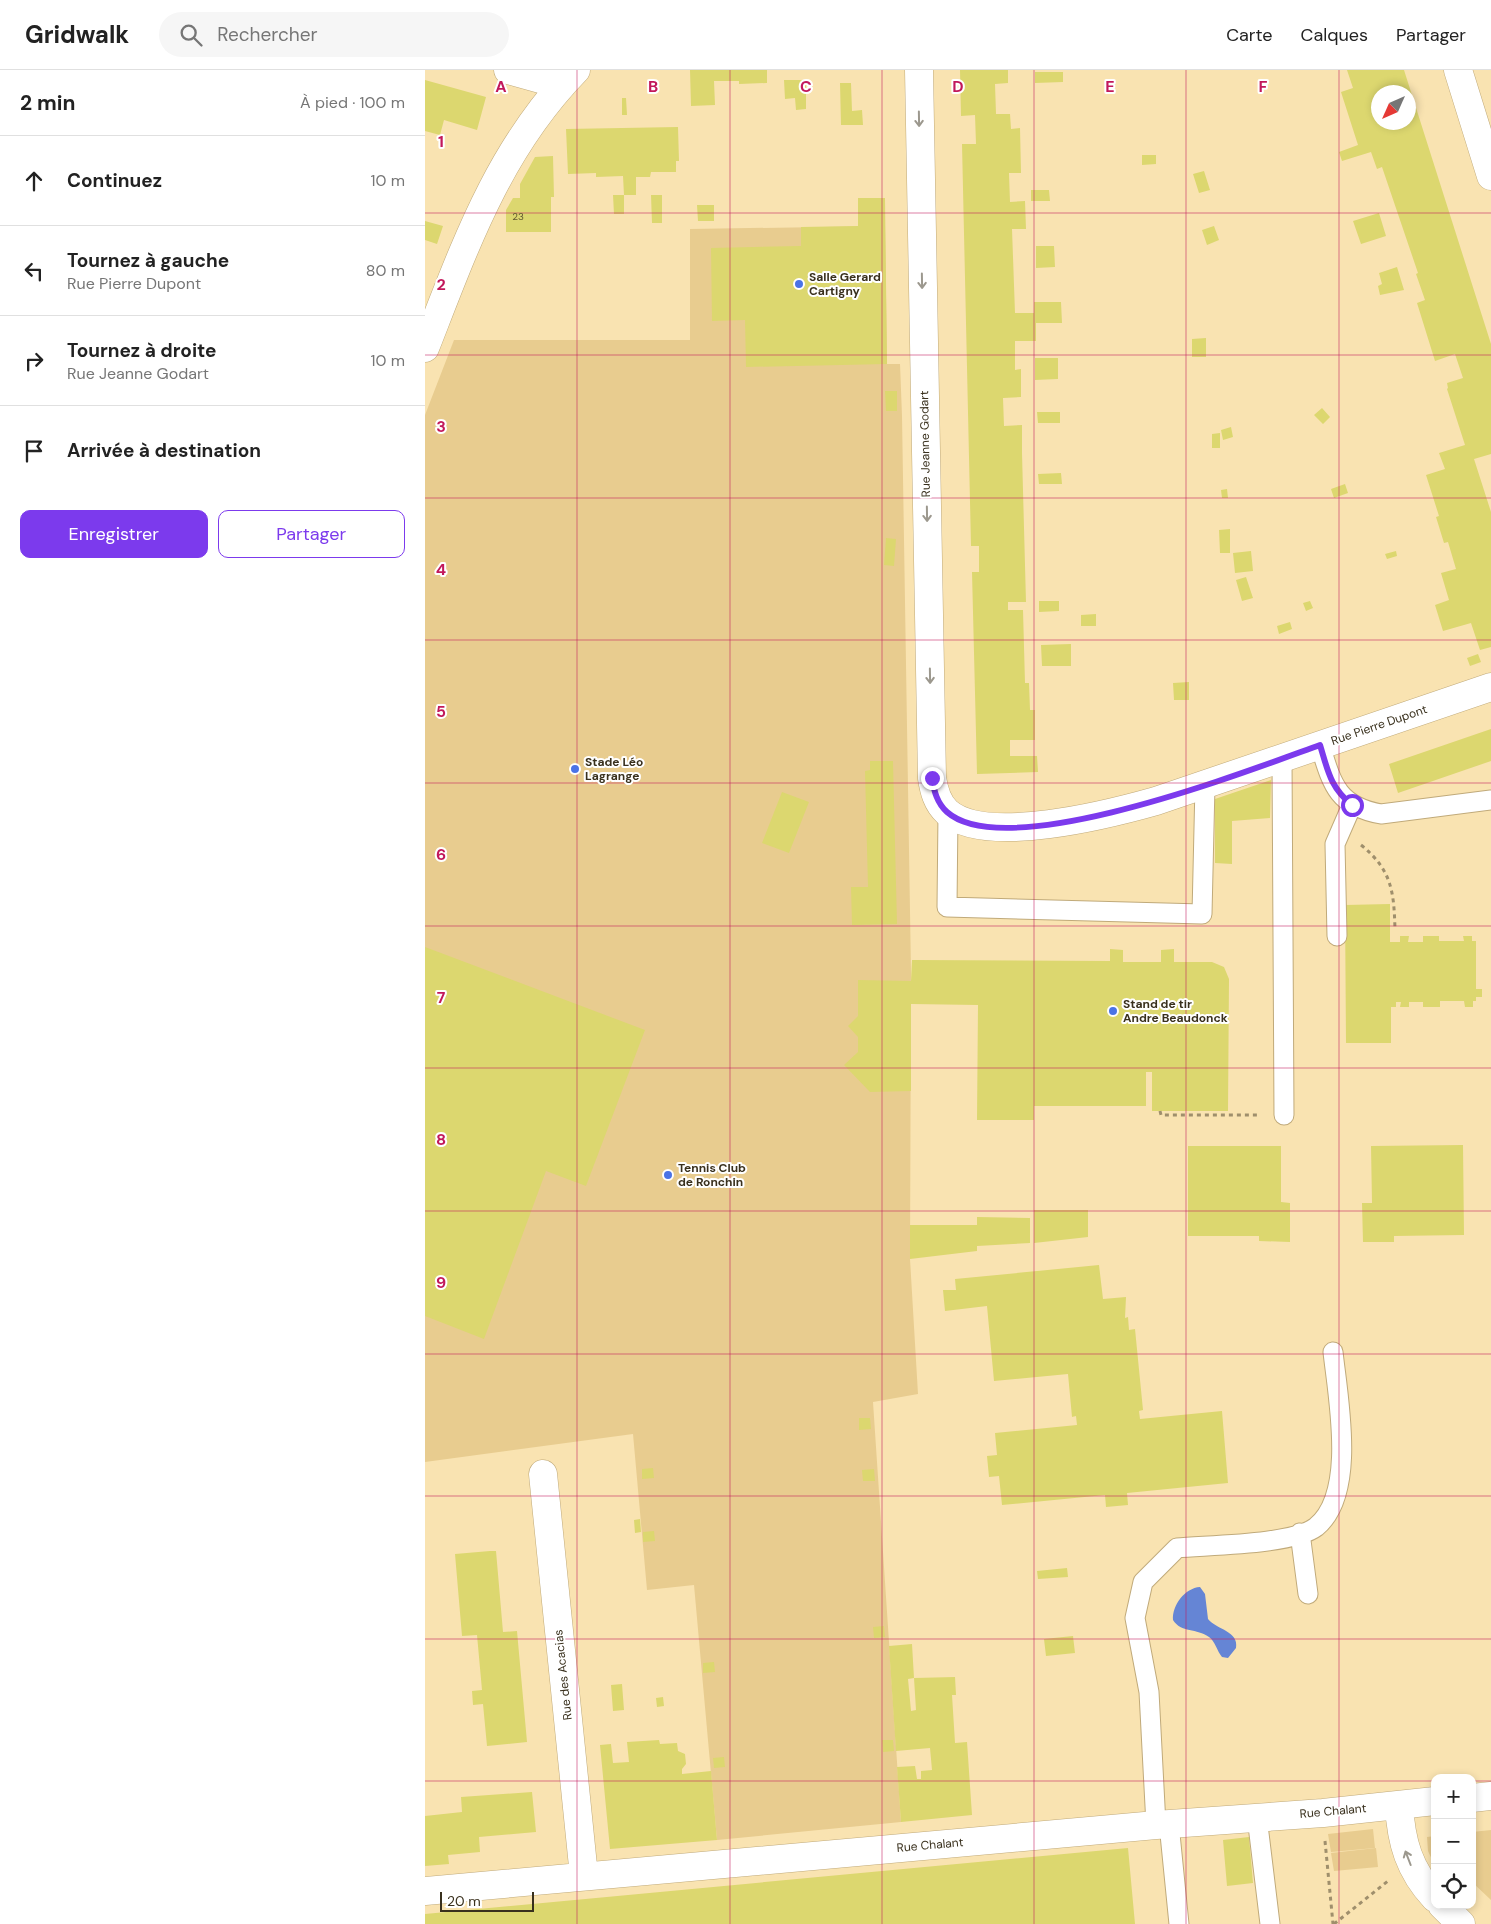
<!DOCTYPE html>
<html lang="fr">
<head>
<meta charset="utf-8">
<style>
	body { margin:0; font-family:"DM Sans",sans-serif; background:#f6f6f6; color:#222 }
	.controls { position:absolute; right:15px; bottom:15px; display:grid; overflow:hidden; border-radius:10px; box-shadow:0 2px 8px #0003 }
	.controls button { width:45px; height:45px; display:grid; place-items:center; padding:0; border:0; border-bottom:1px solid #e0e0e0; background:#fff; color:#222; font:25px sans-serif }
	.compass { position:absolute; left:946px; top:15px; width:45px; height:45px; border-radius:50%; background:#fff; box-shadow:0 2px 8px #0003; rotate:225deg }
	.scale { position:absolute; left:15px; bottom:12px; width:94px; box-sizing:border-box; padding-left:5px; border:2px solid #39301d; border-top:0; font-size:14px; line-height:18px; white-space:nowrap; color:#39301d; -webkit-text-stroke:4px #fff; paint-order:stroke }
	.stop { position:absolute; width:15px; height:15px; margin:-11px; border:4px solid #7c3aed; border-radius:50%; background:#fff }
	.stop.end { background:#7c3aed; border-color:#fff; box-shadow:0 1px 5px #0008 }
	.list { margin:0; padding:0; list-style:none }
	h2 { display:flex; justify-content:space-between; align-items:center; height:65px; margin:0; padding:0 20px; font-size:21px }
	h2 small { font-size:16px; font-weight:400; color:#767676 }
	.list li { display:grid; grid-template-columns:32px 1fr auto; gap:15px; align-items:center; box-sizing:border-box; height:90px; padding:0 20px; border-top:1px solid #e0e0e0 }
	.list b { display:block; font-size:19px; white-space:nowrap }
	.list p { margin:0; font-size:16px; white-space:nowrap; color:#767676 }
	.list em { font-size:16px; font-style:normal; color:#767676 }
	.actions { display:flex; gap:10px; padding:15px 20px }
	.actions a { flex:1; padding:11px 0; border:1px solid #7c3aed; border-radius:10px; text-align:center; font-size:18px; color:#7c3aed }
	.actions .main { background:#7c3aed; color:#fff }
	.icon { flex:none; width:28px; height:28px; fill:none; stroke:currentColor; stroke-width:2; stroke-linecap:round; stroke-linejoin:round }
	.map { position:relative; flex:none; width:1066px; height:1854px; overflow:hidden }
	header { display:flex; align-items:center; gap:30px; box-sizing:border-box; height:70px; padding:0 25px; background:#fff; border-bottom:1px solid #e0e0e0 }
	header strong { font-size:24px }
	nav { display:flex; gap:28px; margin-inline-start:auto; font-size:18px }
	.search { width:350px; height:45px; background:#f6f6f6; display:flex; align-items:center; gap:12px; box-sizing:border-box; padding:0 18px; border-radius:28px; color:#767676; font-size:19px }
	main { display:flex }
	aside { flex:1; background:#fff }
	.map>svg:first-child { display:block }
</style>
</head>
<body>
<header>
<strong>Gridwalk</strong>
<div class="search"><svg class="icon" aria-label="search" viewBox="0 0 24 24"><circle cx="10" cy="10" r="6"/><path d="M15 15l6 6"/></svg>Rechercher</div>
<nav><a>Carte</a><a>Calques</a><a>Partager</a></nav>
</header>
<main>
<aside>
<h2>2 min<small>À pied · 100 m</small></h2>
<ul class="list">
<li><svg class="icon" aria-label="ahead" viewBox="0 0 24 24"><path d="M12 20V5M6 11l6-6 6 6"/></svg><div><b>Continuez</b></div><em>10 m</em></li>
<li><svg class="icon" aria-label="left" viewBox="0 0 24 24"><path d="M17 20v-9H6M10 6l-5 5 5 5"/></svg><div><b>Tournez à gauche</b><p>Rue Pierre Dupont</p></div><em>80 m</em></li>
<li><svg class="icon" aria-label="right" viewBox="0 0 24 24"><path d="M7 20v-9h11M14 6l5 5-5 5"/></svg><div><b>Tournez à droite</b><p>Rue Jeanne Godart</p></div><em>10 m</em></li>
<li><svg class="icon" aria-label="arrive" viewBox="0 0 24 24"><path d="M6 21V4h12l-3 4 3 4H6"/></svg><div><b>Arrivée à destination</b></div></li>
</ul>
<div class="actions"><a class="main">Enregistrer</a><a>Partager</a></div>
</aside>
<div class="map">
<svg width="1066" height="1854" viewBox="0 0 1066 1854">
	<rect width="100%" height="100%" fill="#f9e3b1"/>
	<!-- green -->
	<path fill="#e8cc8f" d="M460,156l2,138h13l2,52 9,557 -1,286 8,135 -45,8 28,420 -184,18 -23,-255 -47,5 -14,-156 -208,28v-1047l29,-75h236v-111z
		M948,1759l2,19 -44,4 -3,-18z
		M1066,1760v70l-19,-18v-50z
		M1010,1766v30l-7,-15 -1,-14z
		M951,1778l2,19 -44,4 -3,-18z"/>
	<!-- water -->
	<path fill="#6585d5" d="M775,1517l5,7 3,25c9,11 31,12 28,29l-8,10 -6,-1c-5,-6 -7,-16 -13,-20 -12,-9 -28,-4 -36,-17 -1,-15 12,-32 27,-33z"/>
	<!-- building -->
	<path fill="#dcd76f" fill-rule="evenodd" d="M265,0h77v13l-28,1v-3h-25l1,24 -24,1z
		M535,0h48v13l-13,1 1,30h14l1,15 9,-1 1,45h-12l1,29 15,-1 1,28h-14l3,84h19v-11h27l1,21h-26v18h-21v29l6,-1v28l-18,1 1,28 18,-1v28l4,149h-18v8h15l2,73h4l1,27h5v30h-25v16h27l1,16 -61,2 -5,-202h7v-26h-8l-9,-402h14l-1,-29 -14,1z
		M922,0h57l87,274v110l-17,5 17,53v135l-11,3 -9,-27 -28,8 -8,-26 14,-5 -8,-27 15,-4 -8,-27 -4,1 -8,-26 3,-1 -13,-41 19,-6 -6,-16 26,-8 -18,-56 1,-1 -1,-5 16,-5 -8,-24 -20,7 -18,-58 8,-3 -9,-26 2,-1 -36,-106 -5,2 -6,-17 -29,9 -3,-9 19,-7 -17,-53 12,-4zM954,22h30v30h-30z
		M610,2h28v10l-28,1z
		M0,10l61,17 -9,33 -33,-10 -4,15 -15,-4z
		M359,10h22v29l-10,1 -1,-12 -10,1z
		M415,13h11l1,28 10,-1 1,15h-22z
		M197,28h4l1,17h-5z
		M253,57l1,34h-3v11h-25l-1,5h-14v18h-12v19h-10l-1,-19h11l-1,-19 -27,1v-4l-28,1 -2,-45z
		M717,85h14v9l-14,1z
		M128,86l1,41h-3v35h-45v-22l7,-12h7v-14l15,-27z
		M779,101l6,19 -11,3 -6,-19z
		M606,120h18l1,11h-19z
		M226,125h11v28h-10z
		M433,128h27l2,166 -141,3 -1,-47 -33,1 -1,-73 90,-2v-19l57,-1z
		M272,135h17v16h-16z
		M954,143l7,23 -25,8 -8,-23z
		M0,151l18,5 -6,18 -12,-4z
		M789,156l5,14 -12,5 -5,-15z
		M611,176h18l1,21 -19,1z
		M972,197l7,23 -24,5 -2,-9 4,-2 -3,-11z
		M781,268v19h-14v-18z
		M610,288h23v21l-23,1z
		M460,321h12v20h-11z
		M897,338l8,9 -7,7 -9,-9z
		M612,342h23v11h-22z
		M806,357l2,10 -10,3 -2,-10z
		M795,363v15h-8v-14z
		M636,403l1,11h-23l-1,-10z
		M920,414l3,9 -14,5 -3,-9z
		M802,419l1,9h-6l-1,-8z
		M805,459v24h-10l-1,-23z
		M461,468l10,1 -2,27 -10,-1z
		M826,481l2,20 -18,2 -2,-20z
		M971,481l1,5 -10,3 -2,-5z
		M821,507l7,21 -11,3 -6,-21z
		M614,531h20v10l-20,1z
		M885,531l3,7 -7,3 -3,-8z
		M671,544v12h-15v-11z
		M865,552l2,7 -13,5 -2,-8z
		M646,574v22h-29l-1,-21z
		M1053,584l3,8 -11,4 -3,-8z
		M764,612v18h-15l-1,-17z
		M1066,659v32l-93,32 -9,-29z
		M445,691h23l4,163 -45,1 -1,-38h17l-3,-116 5,-1z
		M846,710l-1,38 -38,3v43l-17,-1v-64z
		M357,722l27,10 -20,51 -27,-10z
		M965,834v38h10v-6h9l-1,6h15v-6h16v5h25l-1,-5h9v5h4v48h6v8h-6v4h-3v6h-8l-1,-6h-24v6h-17v-5h-14v5h-9l1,-5h-5v5h-5v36h-45l-1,-138z
		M0,877l220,83 -59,156 -40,-15 -62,168 -59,-23z
		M685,879l13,1v12h38v-12l13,-1v13h38l12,5 5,12 -1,132h-76v-39h-6v34h-112v14h-57l1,-115 -67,-1v87l-41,1 -26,-27 14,-13v-15l-10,-11 10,-10v-36l53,1 1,-21 198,1z
		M1038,1075l1,90 -70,1v6h-31l-1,-39h10l-1,-57z
		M763,1076h93v56l9,1v39l-31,-1v-5h-71z
		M609,1140h54v27l-54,6z
		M552,1147l53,1v25l-53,3v5l-67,8v-34h67z
		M674,1195l4,34 23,-2 -1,21 3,-1 1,13 6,-1 8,81 -4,1 1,8 82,-8 6,72 -101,10 1,12 -22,2 -1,-12 -103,10 -3,-29 -10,1 -2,-21 10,-1 -2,-22 82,-8 -1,-9 -4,1 -4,-43 -74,7 -7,-75 -42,5 -2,-21h13l-1,-11z
		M434,1348h11l1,11 -12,1z
		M228,1398l1,10 -12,1v-10z
		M449,1399l1,12h-12l-1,-11z
		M215,1449l1,13 -6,1 -1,-13z
		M229,1461l1,10 -12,1v-10z
		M65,1481h6l7,81 14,-1 10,111 -40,4 -4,-42 -10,1 -1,-14 10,-1 -5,-55 -15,1 -7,-82z
		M642,1498l1,9 -30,2 -1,-8z
		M459,1556l1,11 -11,1 -1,-11z
		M648,1566l2,17 -29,3 -2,-17z
		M487,1574l2,34 -6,1 3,32 5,-1 -2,-32 41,-1 1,18h-4l3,48 12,-1 5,73 -71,7 -4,-55 18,-1 2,13h4v-8l11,-1 -2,-22 -34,3 -7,-105z
		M289,1592l1,10 -12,1v-10z
		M197,1614l2,26 -11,1 -2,-26z
		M238,1627l1,9 -7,1 -1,-9z
		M234,1670l1,4 17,-1 1,8 7,3 1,10 -4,5v5l29,-3 6,69 -107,9 -10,-104 11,-1 2,19 16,-1 -2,-20z
		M457,1670h11l1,11 -11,1z
		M299,1687l1,10 -11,1 -1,-10z
		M107,1722l4,40 -57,5 1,15 -32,3 1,9 -24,2v-50l37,-4 -1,-15z
		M824,1767l4,46 -26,3 -4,-46z
		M703,1778l7,76h-710v-10z"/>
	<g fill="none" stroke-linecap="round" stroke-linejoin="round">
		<defs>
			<path id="lane" d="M895,675c12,39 17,61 61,69l110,-14
				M857,689l2,356
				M523,743l-1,94 255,7 3,-129
				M912,866l-2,-92 17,-39
				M875,1463l8,61
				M832,1747l13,107
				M744,1754l10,100
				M731,1755l-7,-133 -14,-74 8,-36 34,-34c32,-3 115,-3 139,-21 41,-33 22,-129 17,-175"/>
			<path id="street" d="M83,0l54,15
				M494,0l13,708c2,13 5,25 15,34 39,34 163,2 209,-11l335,-114
				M1033,0l33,106
				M0,278c40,-102 73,-198 151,-278
				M118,1404l41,402
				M1047,1728l19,-2
				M974,1735c2,37 10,65 36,93
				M0,1821l731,-66 167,-12 112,-12
				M1017,1835l19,19"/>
		</defs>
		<!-- lane casing -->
		<use href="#lane" stroke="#c0aa7a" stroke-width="21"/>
		<!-- street casing -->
		<use href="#street" stroke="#c0aa7a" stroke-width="29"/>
		<!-- path -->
		<path stroke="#9f8f6c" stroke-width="3" stroke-dasharray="4 4" stroke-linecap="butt" d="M936,775c31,25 33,47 34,85
			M735,1041l1,4h97
			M900,1771l8,83
			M909,1854l54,-43"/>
		<!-- lane -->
		<use href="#lane" stroke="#fff" stroke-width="19"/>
		<!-- street -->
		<use href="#street" stroke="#fff" stroke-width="28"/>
	</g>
	<!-- one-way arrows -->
	<defs><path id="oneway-shaft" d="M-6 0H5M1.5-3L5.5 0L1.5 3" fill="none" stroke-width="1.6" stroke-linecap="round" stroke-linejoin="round" transform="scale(1.25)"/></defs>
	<g stroke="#9c988e">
		<use href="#oneway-shaft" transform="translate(494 49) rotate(89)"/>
		<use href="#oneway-shaft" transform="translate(497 211) rotate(89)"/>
		<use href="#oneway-shaft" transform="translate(502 444) rotate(89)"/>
		<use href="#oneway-shaft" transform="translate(505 606) rotate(89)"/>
		<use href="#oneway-shaft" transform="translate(983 1788) rotate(-111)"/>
	</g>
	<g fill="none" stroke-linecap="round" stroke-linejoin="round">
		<!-- route -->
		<path stroke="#7c3aed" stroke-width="6" d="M507,708c2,13 5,25 15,34 60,53 303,-42 373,-67 8,26 10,42 32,60"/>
	</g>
	<!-- grid -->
	<path fill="none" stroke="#c2185b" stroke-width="1" stroke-opacity="0.55" d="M152,0v1854M305,0v1854M457,0v1854M609,0v1854M761,0v1854M914,0v1854M0,143h1066M0,285h1066M0,428h1066M0,570h1066M0,713h1066M0,856h1066M0,998h1066M0,1141h1066M0,1284h1066M0,1426h1066M0,1569h1066M0,1711h1010M1047,1711h19"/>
	<!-- markers -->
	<g fill="#4a73e6" stroke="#fff" stroke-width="2">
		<circle cx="374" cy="214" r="5"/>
		<circle cx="150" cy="699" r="5"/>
		<circle cx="688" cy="941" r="5"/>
		<circle cx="243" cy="1105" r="5"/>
	</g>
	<g text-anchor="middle" stroke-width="4" stroke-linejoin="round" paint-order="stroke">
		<!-- number labels -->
		<g font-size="10" fill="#625a32">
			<text x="93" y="150">23</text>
		</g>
		<!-- poi labels -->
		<g font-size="12" font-weight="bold" fill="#39301d" stroke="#fff" text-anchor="start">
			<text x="384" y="211">Salle Gerard<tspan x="384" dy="14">Cartigny</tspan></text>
			<text x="160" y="696">Stade Léo<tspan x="160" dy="14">Lagrange</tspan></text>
			<text x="698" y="938">Stand de tir<tspan x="698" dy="14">Andre Beaudonck</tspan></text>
			<text x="253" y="1102">Tennis Club<tspan x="253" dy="14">de Ronchin</tspan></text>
		</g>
		<!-- street labels -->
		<g font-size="12" fill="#39301d" stroke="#fff">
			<text transform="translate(500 374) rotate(-91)" y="4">Rue Jeanne Godart</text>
			<text transform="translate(954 655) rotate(-19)" y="4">Rue Pierre Dupont</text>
			<text transform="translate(138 1605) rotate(-96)" y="4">Rue des Acacias</text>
			<text transform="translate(908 1741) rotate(-5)" y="4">Rue Chalant</text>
			<text transform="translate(505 1775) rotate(-5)" y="4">Rue Chalant</text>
		</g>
	</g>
	<g font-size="16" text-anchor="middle" font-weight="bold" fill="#c2185b" stroke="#fff" stroke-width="4" stroke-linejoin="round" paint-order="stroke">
		<text x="76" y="22">A</text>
		<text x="228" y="22">B</text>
		<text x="381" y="22">C</text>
		<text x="533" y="22">D</text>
		<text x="685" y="22">E</text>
		<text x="838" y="22">F</text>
		<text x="16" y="77">1</text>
		<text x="16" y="220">2</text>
		<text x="16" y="362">3</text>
		<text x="16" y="505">4</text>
		<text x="16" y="647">5</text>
		<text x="16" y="790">6</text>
		<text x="16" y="933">7</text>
		<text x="16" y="1075">8</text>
		<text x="16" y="1218">9</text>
	</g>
</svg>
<div class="controls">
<button>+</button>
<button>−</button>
<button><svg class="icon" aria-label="locate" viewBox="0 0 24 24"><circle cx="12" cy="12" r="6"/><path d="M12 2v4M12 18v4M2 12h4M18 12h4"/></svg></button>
</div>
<svg class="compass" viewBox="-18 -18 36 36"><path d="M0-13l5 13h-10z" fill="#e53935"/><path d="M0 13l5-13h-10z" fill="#767676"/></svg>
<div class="scale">20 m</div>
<div class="stop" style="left:927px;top:735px"></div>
<div class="stop end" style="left:507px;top:708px"></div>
</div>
</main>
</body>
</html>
